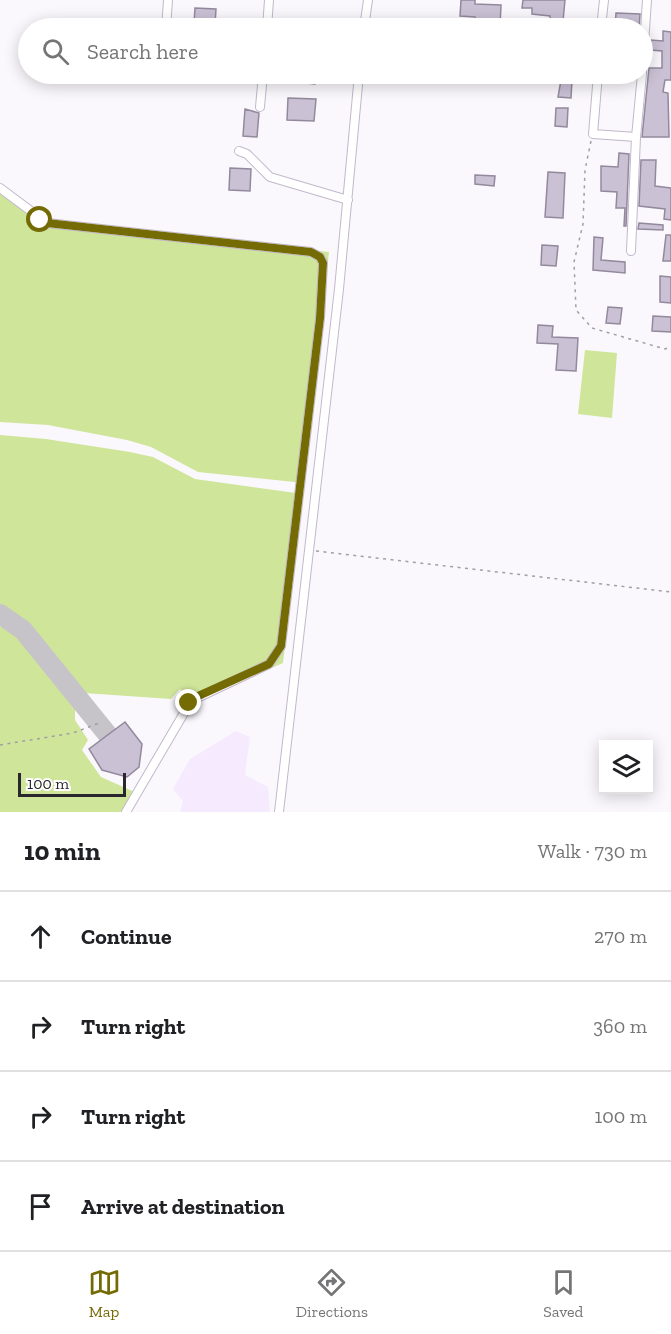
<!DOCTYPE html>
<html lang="en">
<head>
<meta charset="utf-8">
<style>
	body { margin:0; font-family:"Zilla Slab",serif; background:#f6f6f6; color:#202124 }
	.controls { position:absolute; right:18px; bottom:18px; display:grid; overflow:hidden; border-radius:0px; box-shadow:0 3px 15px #0003 }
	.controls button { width:54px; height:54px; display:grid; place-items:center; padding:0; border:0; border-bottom:2px solid #e0e0e0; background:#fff; color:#202124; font:30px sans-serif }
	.scale { position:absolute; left:18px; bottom:15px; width:108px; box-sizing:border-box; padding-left:6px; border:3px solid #2a262d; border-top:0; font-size:16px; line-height:21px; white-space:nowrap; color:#2a262d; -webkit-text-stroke:4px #fff; paint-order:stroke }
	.stop { position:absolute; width:18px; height:18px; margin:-14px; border:4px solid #746b04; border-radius:50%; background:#fff }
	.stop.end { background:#746b04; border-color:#fff; box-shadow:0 2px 6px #0008 }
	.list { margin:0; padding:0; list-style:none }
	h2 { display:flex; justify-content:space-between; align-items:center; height:78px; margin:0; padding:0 24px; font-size:26px }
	h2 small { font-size:20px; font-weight:400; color:#757577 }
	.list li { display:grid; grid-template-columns:39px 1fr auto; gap:18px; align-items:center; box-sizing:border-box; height:90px; padding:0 24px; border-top:2px solid #e0e0e0 }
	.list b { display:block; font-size:22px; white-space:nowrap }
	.list em { font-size:20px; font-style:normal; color:#757577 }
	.icon { flex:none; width:33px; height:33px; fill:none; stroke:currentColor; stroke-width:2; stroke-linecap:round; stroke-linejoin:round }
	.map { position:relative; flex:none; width:671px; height:812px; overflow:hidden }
	.search { position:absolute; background:#fff; box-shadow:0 3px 15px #0003; left:18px; right:18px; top:18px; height:66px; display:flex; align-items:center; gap:15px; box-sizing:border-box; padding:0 21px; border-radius:33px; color:#757577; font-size:22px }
	.sheet { height:438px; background:#fff }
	nav { display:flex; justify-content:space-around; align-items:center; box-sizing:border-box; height:84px; border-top:2px solid #e0e0e0; background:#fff; font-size:16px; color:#757577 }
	nav a { display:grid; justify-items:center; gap:3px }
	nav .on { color:#746b04 }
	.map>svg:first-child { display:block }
</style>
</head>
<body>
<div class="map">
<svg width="671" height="812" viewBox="0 0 671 812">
	<rect width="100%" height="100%" fill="#faf8fc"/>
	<!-- industrial -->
	<path fill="#f6eafe" d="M236,731l14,6 -5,38 23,12 2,25h-90l3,-11 -10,-12 17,-30z"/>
	<!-- green -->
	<path fill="#cfe59a" d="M0,185l46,35 283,32 -25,231 -106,-11 -47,-25 -24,-7 -79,-15 -48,-3z
		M585,350l32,3 -5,65 -34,-4z
		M0,435l46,4 84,13 23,5 42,22 108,15 -20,169 -90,39 -13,-13 -9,10 -87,-6c-17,-21 -59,-83 -84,-86z
		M8,626l11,8 56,71v15l13,20 -6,10 19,27 38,17 -10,18h-129v-185z"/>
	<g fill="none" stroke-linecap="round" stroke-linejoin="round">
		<!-- taxiway -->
		<path stroke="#c6c4c8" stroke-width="20" d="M0,614l23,16 85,105"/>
	</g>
	<!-- building -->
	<path fill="#cbc1d5" stroke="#93899d" stroke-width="1.5" d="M461,0h14v4l26,1 -1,22 -25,-1v-9l-15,-1z
		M523,0h42l-2,21 -13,-1v-4l-18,-2v-6h-10z
		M195,8l21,1 -1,16 -21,-2z
		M616,13l24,1 -1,14h-24z
		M663,31l8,1v48h-6l-2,12 5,1 1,44h-27l7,-69h13v-17l-12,-1 1,-10 12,1z
		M298,74h18l-1,10 -18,-2z
		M562,74h15v7l-5,-1 -1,18 -13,-1z
		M288,98l28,1 -2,22 -27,-1z
		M556,108h12l-1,19 -12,-1z
		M245,109l14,4 -2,24 -14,-1z
		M619,153l10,1 -3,72h-2l1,-18h-9l1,-16 -16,-1v-25l17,1z
		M641,160h15l-1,26 16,2v32l-7,-1 1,-10 -26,-3z
		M230,168l21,1 -1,22 -21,-1z
		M548,172l17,1 -2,45 -18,-1z
		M475,175l20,1 -1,10 -19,-2z
		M639,223l24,2v5l-25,-1z
		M666,235h5v26h-8z
		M594,237l9,1 -2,22 24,2v11l-32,-3z
		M542,245l16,1 -2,20 -15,-1z
		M660,276l11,1v26l-11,-1z
		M608,307l14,1 -2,16 -14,-1z
		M653,316l18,1v15l-19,-1z
		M538,325l15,1 -1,11 26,1 -2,33 -20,-1 2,-26 -21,-1z
		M125,722l17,22 -3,23 -12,10 -25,-7 -13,-21z"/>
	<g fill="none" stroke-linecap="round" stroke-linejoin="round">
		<defs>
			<path id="minor" d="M166,28l2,-28
				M267,28l2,-28
				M364,28l4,-28
				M601,28l3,-28
				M642,73l5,-73
				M598,74l-5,60 43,3 6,-63
				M260,107l3,-33
				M239,151l8,3 23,23 78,23
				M0,188l47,35 264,29 9,5 3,6 -3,55 -39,328 -12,18 -78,37 -65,111
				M631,251l5,-114
				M279,812l60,-523 20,-215"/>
		</defs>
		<!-- minor casing -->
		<use href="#minor" stroke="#c2b8cc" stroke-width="10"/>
		<!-- path -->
		<path stroke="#a29fa4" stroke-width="1.5" stroke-dasharray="3 4.5" stroke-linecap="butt" d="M591,141l-6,29 -2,54 -9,38 2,48 16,18 73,21 6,-2
			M316,551l355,41
			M0,745l73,-12 26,-10"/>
		<!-- minor -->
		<use href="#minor" stroke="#fff" stroke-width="8"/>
	</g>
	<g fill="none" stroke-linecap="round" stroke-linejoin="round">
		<!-- route -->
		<path stroke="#746b04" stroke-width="8" d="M40,220l7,3 264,29 9,5 3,6 -3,55 -39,328 -12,18 -73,33 -7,6"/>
	</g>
</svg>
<div class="controls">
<button><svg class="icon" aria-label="layers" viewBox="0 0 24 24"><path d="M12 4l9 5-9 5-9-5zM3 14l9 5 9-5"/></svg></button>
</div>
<div class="scale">100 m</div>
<div class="stop" style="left:40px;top:220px"></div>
<div class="stop end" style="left:189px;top:703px"></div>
<div class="search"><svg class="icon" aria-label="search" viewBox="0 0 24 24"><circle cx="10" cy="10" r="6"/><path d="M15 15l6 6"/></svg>Search here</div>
</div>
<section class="sheet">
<h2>10 min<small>Walk · 730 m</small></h2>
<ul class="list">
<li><svg class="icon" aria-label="ahead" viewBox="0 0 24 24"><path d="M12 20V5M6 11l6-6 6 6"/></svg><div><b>Continue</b></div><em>270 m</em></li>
<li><svg class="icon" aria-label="right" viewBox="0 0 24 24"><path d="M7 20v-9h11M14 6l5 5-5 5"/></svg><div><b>Turn right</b></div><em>360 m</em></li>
<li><svg class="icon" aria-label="right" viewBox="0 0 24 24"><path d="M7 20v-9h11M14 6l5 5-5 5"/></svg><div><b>Turn right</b></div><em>100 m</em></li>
<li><svg class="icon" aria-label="arrive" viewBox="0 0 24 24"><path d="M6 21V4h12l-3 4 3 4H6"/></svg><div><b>Arrive at destination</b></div></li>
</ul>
</section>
<nav>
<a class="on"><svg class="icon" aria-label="map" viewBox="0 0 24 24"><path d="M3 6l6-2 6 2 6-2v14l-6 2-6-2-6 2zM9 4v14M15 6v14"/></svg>Map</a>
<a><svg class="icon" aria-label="directions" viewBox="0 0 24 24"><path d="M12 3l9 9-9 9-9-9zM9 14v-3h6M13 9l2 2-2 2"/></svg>Directions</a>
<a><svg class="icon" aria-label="saved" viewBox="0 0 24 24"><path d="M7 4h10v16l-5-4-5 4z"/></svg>Saved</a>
</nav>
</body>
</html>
